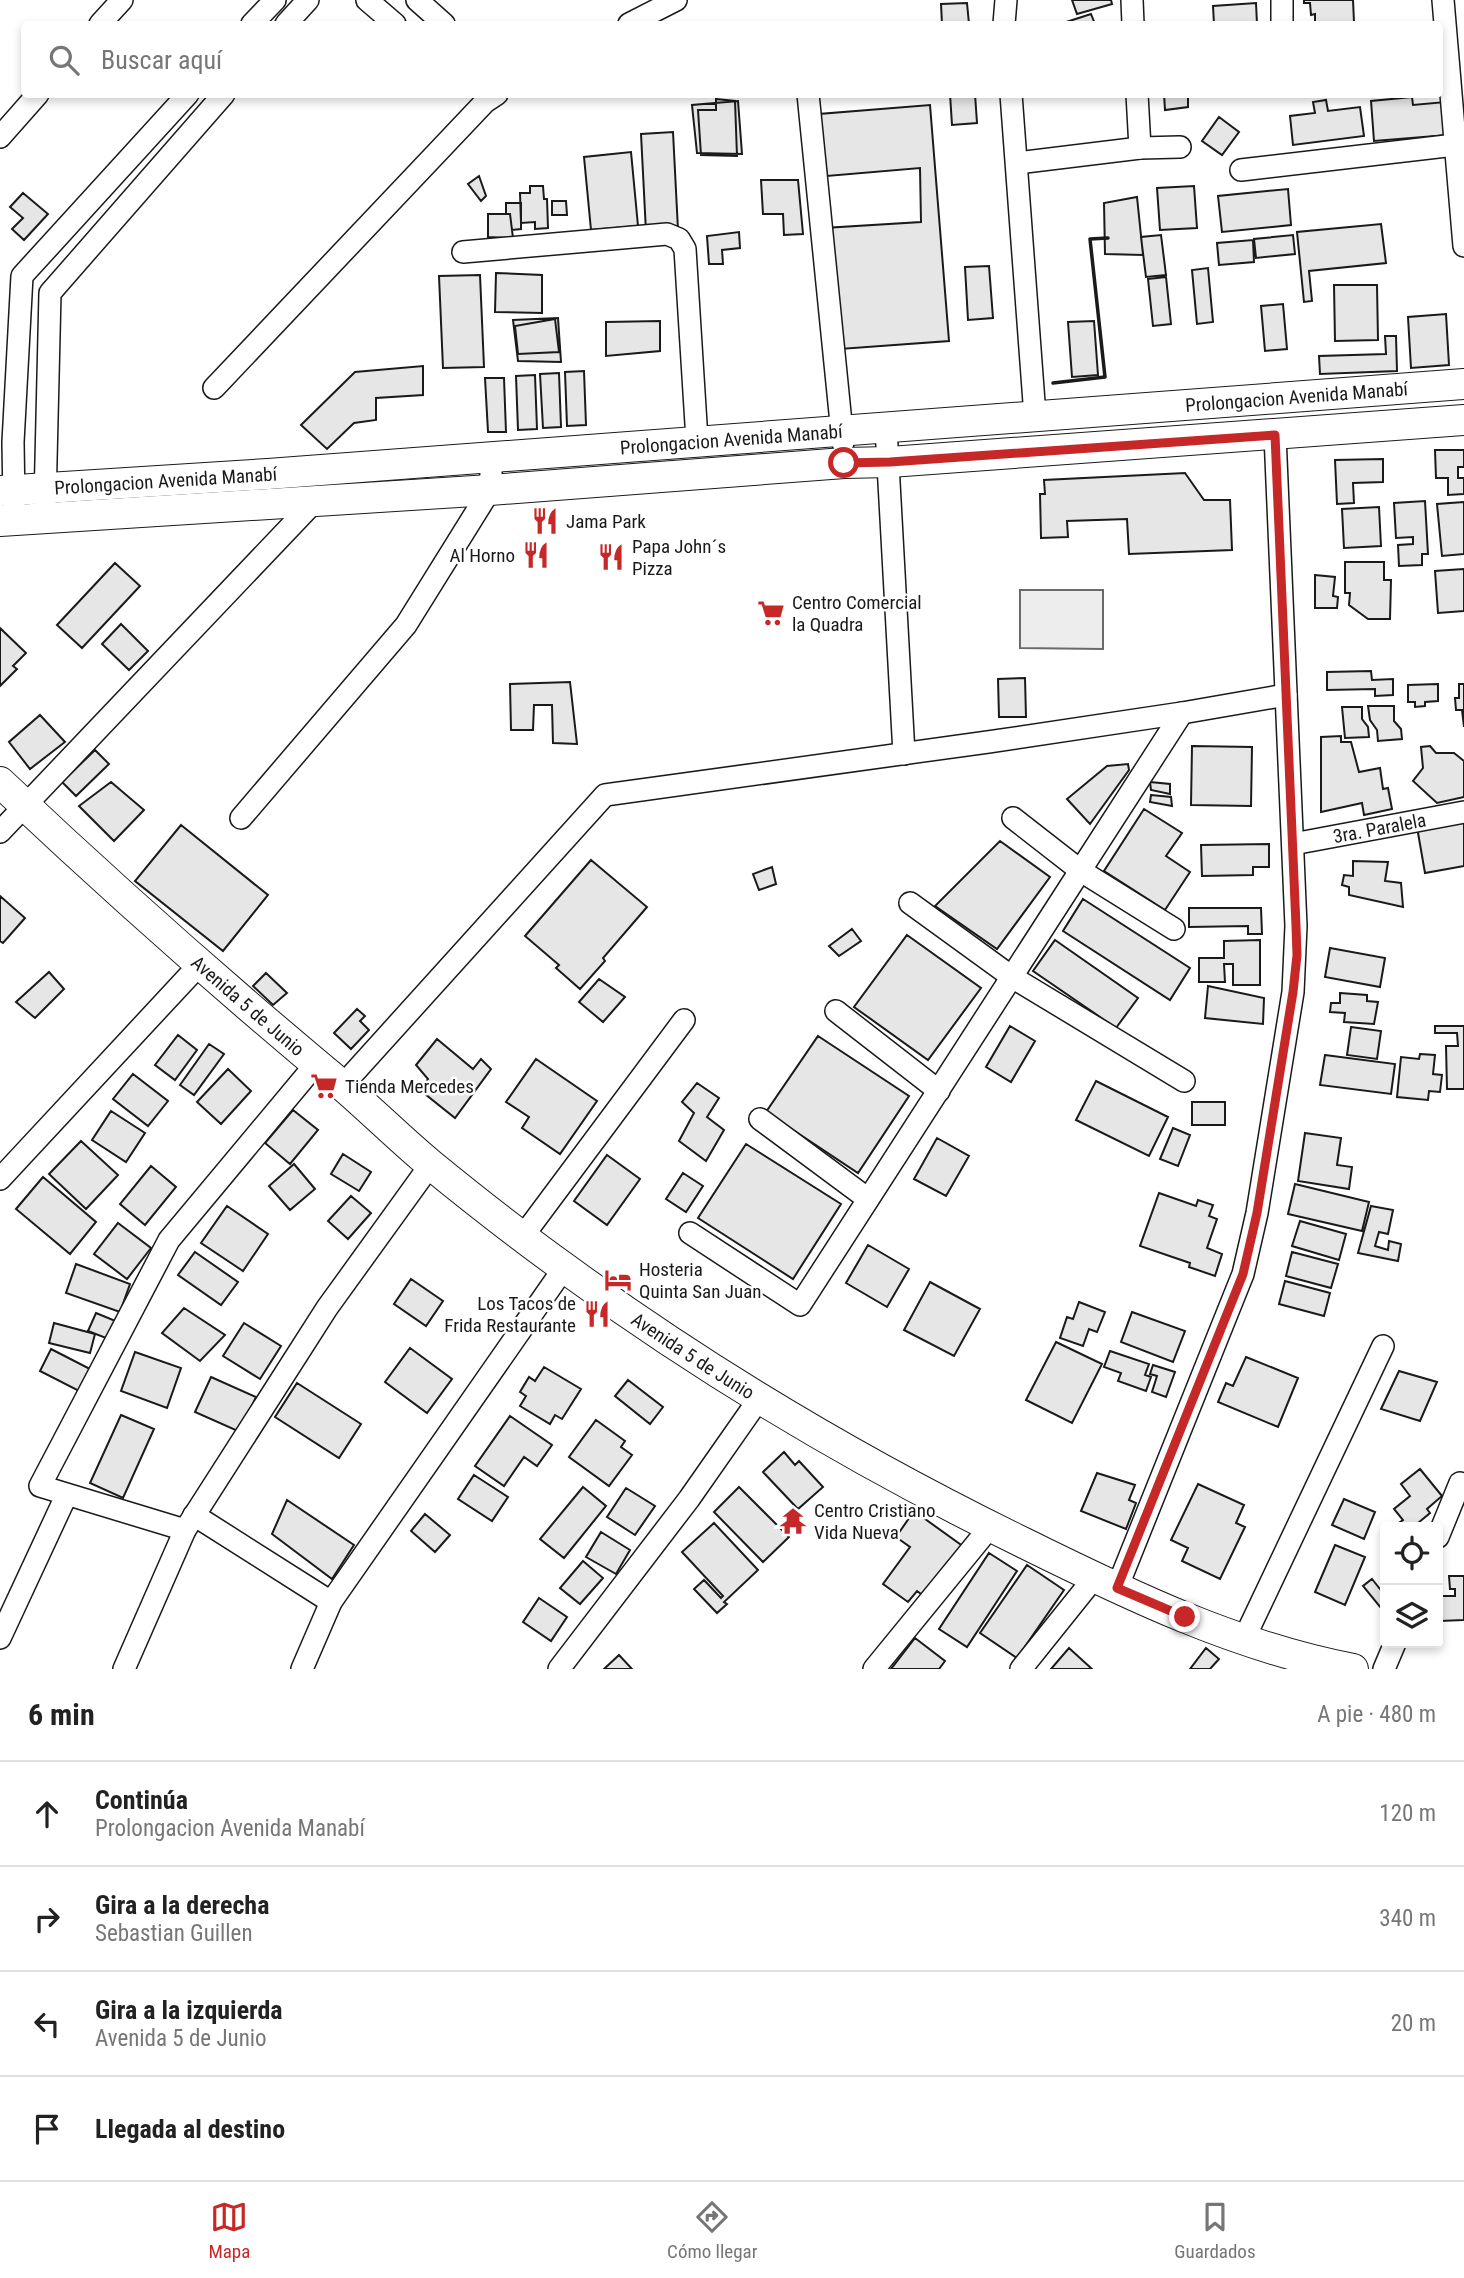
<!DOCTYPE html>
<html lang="es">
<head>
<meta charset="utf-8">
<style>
	body { margin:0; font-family:"Roboto Condensed",sans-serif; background:#f2f2f2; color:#222 }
	.controls { position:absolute; right:21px; bottom:21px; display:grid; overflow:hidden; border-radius:7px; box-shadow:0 4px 10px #0003 }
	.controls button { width:63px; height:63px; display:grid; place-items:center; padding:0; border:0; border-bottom:2px solid #e0e0e0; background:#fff; color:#222; font:35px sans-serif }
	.stop { position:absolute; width:21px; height:21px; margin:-16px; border:5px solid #c62828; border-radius:50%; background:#fff }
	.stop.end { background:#c62828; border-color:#fff; box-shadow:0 2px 7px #0008 }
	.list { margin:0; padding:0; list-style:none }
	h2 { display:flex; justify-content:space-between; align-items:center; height:91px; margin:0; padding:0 28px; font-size:30px }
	h2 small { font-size:23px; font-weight:400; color:#767676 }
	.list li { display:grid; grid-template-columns:46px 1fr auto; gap:21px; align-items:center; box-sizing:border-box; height:105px; padding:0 28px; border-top:2px solid #e0e0e0 }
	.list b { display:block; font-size:26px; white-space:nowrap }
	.list p { margin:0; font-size:23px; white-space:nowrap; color:#767676 }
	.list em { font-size:23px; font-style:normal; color:#767676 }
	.icon { flex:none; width:38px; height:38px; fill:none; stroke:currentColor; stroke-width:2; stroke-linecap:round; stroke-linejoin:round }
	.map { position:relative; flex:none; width:1464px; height:1669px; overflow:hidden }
	.search { position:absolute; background:#fff; box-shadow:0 4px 10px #0003; left:21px; right:21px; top:21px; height:77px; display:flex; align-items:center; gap:18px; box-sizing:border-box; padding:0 24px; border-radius:7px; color:#767676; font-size:26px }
	.sheet { height:511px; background:#fff }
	nav { display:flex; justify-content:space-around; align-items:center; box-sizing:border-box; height:98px; border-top:2px solid #e0e0e0; background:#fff; font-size:19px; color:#767676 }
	nav a { display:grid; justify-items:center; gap:4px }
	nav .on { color:#c62828 }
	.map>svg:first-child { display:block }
</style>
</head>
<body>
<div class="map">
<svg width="1464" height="1669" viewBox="0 0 1464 1669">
	<rect width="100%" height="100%" fill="#fff"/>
	<!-- built -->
	<path fill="#ededed" stroke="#6a6a6a" stroke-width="2" d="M1020,590h83v59l-83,-1z"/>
	<!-- building -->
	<path fill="#e6e6e6" stroke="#1a1a1a" stroke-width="2" d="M1072,0h39l1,4 -35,10z
		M1304,0h49l1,22 -39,2v-10l-4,1 -1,-12h-6z
		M967,3l2,21h-27l-1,-20z
		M1256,3l1,21h-43l-1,-18z
		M1091,14l4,10h-35z
		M950,94h25l2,29 -25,2z
		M1164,94h24v13l-23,3z
		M1412,97l1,8 32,-3 3,33 -74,6 -3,-40z
		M716,99l19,2 2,55 -36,-1 -3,-45h18z
		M1326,100l2,11 32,-4 4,29 -71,9 -3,-29 25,-3 -2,-11z
		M738,101l4,53 -45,-1 -5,-48z
		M930,105l19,236 -109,8 -16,-121 97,-6 -1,-54 -93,8 -8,-62z
		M1219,117l20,15 -17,23 -20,-14z
		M673,132l5,98 -32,2 -5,-98z
		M631,152l7,74 -47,4 -7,-73z
		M479,176l7,20 -5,5 -13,-17z
		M761,180h37l5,54 -19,1 -1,-21h-20z
		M530,186h13l1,13h3l1,29 -13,1v-7l-14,1 -1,-30h10z
		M1194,186l3,42 -37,2 -3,-42z
		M1288,189l3,36 -69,7 -4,-36z
		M23,193l25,21 -24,26 -12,-11 11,-11 -13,-11z
		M1137,197l6,58 -38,-1 -1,-51z
		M552,201h14l1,14h-15z
		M506,203h15v26l-9,1 -2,-16h-4z
		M488,214h22l3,24 -25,-1z
		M1381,224l5,39 -77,8 3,30 -8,1 -7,-70z
		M739,232l1,16 -18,2 1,14h-14l-2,-28z
		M1161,235l5,40 -20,2 -5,-40z
		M1293,235l2,19 -39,4 -2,-19z
		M1253,240l1,22 -35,3 -2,-22z
		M989,266l4,52 -25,2 -3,-53z
		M1208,268l5,54 -16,2 -5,-54z
		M496,273l46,2v38l-47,-1z
		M480,275l4,92 -41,1 -4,-92z
		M1166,277l5,47 -18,2 -5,-47z
		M1334,285h43l1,55 -43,1z
		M1283,304l4,45 -22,2 -4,-45z
		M1446,314l3,51 -38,3 -3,-51z
		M558,318l3,44 -43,-1 -5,-41z
		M555,319l4,33 -41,2 -3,-28z
		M660,321v30l-54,5v-34z
		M1094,321l4,54 -26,2 -4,-55z
		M1385,336h11l1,35 -77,3 -1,-18 67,-2z
		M423,366v29l-47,3v22l-22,3 -27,26 -26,-24 54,-53z
		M584,371l2,54 -19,1 -2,-54z
		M559,373l2,54 -18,1 -3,-54z
		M535,375l2,54 -19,1 -2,-54z
		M485,378h19l2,54h-18z
		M1435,450h29v17h-6v11h6v16l-16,1v-17h-12z
		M1383,459v23l-30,1 1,20 -17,1 -2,-44z
		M1185,473l19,27h26l2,50 -103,4 -2,-35 -60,2 1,16 -27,1 -1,-44h5l-1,-14z
		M1425,501l3,53h-6v11l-23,1 -1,-21 15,-1v-7l-17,1 -2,-35z
		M1464,502v52l-22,2 -5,-52z
		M1379,507l2,39 -37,2 -2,-39z
		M1345,562h39v18h7l-1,39h-22l-19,-14 1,-12h-5z
		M115,563l25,23 -58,62 -25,-23z
		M1464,569v42l-26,2 -3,-42z
		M1315,575l20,2 -2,19 5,1 -1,11h-22z
		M121,624l27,27 -19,19 -27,-26z
		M0,628l26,25 -13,13 4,3 -17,17z
		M1371,671l1,9 21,-1v16l-18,1v-7l-48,1v-18z
		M1025,678l1,39h-27l-1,-38z
		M570,682l7,62 -24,-1 -1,-38h-18l-1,25h-22l-1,-46z
		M1438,684v17l-13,1v4l-10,1v-5h-7v-17z
		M1459,684h5v43l-2,-17h-6l-1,-12h4z
		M1368,706h26v15l7,8 1,10 -24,2 -1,-11 -7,-10z
		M1342,707h20v12l6,8 1,10 -24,1z
		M40,715l25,27 -35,27 -21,-27z
		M1341,736v6h10l8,30 21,-4 3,21 5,-1 4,21 -28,6 -2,-12 -41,9v-75z
		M1192,746l60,1 -1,59 -60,-1z
		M1430,746l6,7h18l10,8v36l-27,6 -24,-22 10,-13 -2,-21z
		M95,750l14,14 -33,32 -14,-14z
		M1128,764l1,6 -39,54 -23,-25 40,-33z
		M111,782l33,28 -30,31 -35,-35z
		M1150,782l20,2v10l-19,-4z
		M1151,795l20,2 1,9 -22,-4z
		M1144,809l38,24 -16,23 24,16 -25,38 -61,-39z
		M1464,819v47l-39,7 -8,-46z
		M181,825l87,70 -45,56 -88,-70z
		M1000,841l50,36 -53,72 -62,-43z
		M1269,844v23h-16v8l-51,1 -1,-31z
		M591,860l56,47 -44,51 2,3 -25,28 -24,-21 3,-3 -34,-29z
		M1353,861l35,1 -3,19 16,2 2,24 -54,-12v-8l-7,-2 2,-10 9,1z
		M772,867l4,17 -17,6 -6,-16z
		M0,896l25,22 -22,25 -3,-2z
		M1083,899l107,69 -20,32 -107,-69z
		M1189,908h72l1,26h-14v-8l-59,1z
		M852,929l9,12 -22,15 -10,-10z
		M907,935l74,53 -53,72 -74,-53z
		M1055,940l83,58 -22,30 -83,-57z
		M1260,940v45h-27v-21h-9l1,18h-26v-24h25v-17z
		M1330,948l55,10 -5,29 -55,-10z
		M49,972l15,17 -29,29 -19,-16z
		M266,973l21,20 -14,12 -20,-19z
		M599,979l26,18 -22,25 -24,-20z
		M1208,986l56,12 -1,26 -58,-6z
		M1340,993l27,2v6l11,1 -4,22 -30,-2 1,-9 -15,-1 1,-9h9z
		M357,1009l8,7 -5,5 9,9 -18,19 -17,-16z
		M1010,1026l25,15 -24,41 -25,-15z
		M1435,1026h29v63h-17l-1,-43h12l-1,-13h-22z
		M1351,1027l30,4 -4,28 -30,-4z
		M178,1035l19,15 -22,30 -20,-15z
		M818,1036l91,60 -51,77 -92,-61z
		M437,1039l36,30 8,-10 10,10 -36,49 -35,-28 8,-11 -12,-14z
		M209,1044l15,10 -30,41 -14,-10z
		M1420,1054l15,1 -2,19 9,1 -2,17 -11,-1 -1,9 -31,-3 4,-40 18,2z
		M1325,1055l70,9 -4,30 -71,-9z
		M536,1059l61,42 -37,53 -38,-26 7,-11 -23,-15z
		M228,1069l23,22 -30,33 -24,-22z
		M133,1074l35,27 -20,25 -35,-27z
		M1096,1081l72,36 -19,39 -73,-36z
		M697,1083l22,15 -12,19 17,13 -18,31 -27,-20 15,-28 -12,-11z
		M1192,1102h33v23h-33z
		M293,1110l25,20 -28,34 -25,-21z
		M111,1111l34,22 -19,29 -34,-22z
		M1173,1128l17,7 -12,31 -18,-7z
		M1305,1133l36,5 -4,27 15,2 -3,22 -51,-8z
		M937,1138l32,18 -23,40 -32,-17z
		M81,1141l37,34 -32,34 -37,-35z
		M746,1144l95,60 -48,75 -95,-61z
		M343,1154l28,18 -12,19 -28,-17z
		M607,1155l33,24 -33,46 -33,-24z
		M294,1164l21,25 -25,21 -21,-24z
		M151,1166l25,21 -31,38 -25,-21z
		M683,1173l20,13 -17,26 -20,-13z
		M43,1177l53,45 -26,32 -54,-45z
		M1295,1184l74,18 -7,29 -74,-17z
		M1159,1193l37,13 2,-6 15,5 -4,11 8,3 -10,29 15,6 -7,22 -26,-9 1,-4 -50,-17z
		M351,1196l20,17 -23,26 -20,-18z
		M227,1206l41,28 -25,37 -42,-28z
		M1371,1206l22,4 -5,24 -9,-2 -4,14 13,4 1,-9 12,3 -3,17 -40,-8z
		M1300,1221l46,13 -7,26 -47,-14z
		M118,1223l33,25 -24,31 -33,-25z
		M868,1245l41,24 -22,38 -41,-24z
		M195,1252l43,30 -17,23 -43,-30z
		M1292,1252l46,12 -7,24 -45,-12z
		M76,1264l54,20 -10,28 -54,-19z
		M411,1279l32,22 -17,25 -32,-22z
		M1285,1281l45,12 -6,23 -45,-12z
		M930,1282l50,27 -26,47 -50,-26z
		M1079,1302l26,10 -8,20 -8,-3 -6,17 -23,-8 7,-21 6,2z
		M184,1308l41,27 -25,26 -38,-28z
		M1132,1312l53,19 -12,31 -52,-20z
		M96,1313l22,9 -7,18 -23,-9z
		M54,1323l41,11 -5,19 -41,-10z
		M244,1323l37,23 -21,33 -37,-23z
		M1056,1342l46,22 -30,59 -46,-23z
		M410,1348l42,31 -25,34 -42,-31z
		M51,1349l39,20 -11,22 -39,-20z
		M1110,1351l39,13 -4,11 6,2 -5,14 -28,-10 3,-8 -17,-6z
		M135,1352l46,16 -14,40 -46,-17z
		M1246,1357l52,21 -20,49 -60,-25 8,-19 7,3z
		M1153,1365l22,7 -9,25 -14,-5 5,-16 -7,-2z
		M544,1367l37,22 -19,30 -7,-4 -5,9 -30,-18 6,-10 -6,-4 9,-15 6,4z
		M1399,1371l38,11 -17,39 -39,-12z
		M211,1377l45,20 -16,35 -45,-20z
		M628,1380l35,27 -13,17 -35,-28z
		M297,1383l64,41 -22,34 -64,-41z
		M121,1415l33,14 -31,69 -33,-15z
		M510,1416l42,29 -15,21 -13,-9 -20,29 -29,-20z
		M596,1420l29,21 -4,6 11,8 -23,31 -40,-29z
		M784,1452l11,13 4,-4 24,26 -25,22 -35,-37z
		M1420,1469l22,27 -15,13 3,4 -12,10 4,4h-29l10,-7 -9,-11 16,-13 -9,-12z
		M1097,1473l38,12 -6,15 7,3 -10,26 -45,-18z
		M474,1475l34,22 -16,24 -34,-22z
		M1198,1484l46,21 -8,18 9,4 -25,52 -38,-18 6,-13 -17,-8z
		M583,1487l23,19 -42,52 -24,-19z
		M739,1487l50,50 -26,25 -49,-50z
		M626,1488l29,18 -20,29 -28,-18z
		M1344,1499l31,13 -11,27 -32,-14z
		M287,1500l67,45 -22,34 -60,-45z
		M914,1511l50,36 -36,52 -11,-8 -9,11 -25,-18 27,-37 -14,-10z
		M425,1514l25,21 -15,17 -24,-21z
		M714,1523l44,47 -34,32 3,2 -10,9 -23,-24 10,-9 17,18 2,-2 -41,-44z
		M601,1532l29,18 -14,24 -30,-17z
		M1335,1545l30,12 -20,48 -30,-13z
		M989,1553l28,18 -50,76 -28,-18z
		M583,1561l20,17 -23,26 -20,-16z
		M1027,1565l37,25 -47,68 -37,-25z
		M1449,1576h15v44l-24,1v-25h15v-7h-5z
		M1372,1579l12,15 1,-2v21l-22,-27z
		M539,1598l28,19 -16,24 -28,-19z
		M915,1638l30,23 -6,8h-48z
		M1069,1648l23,21h-41z
		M1206,1648l13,11 -9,10h-20z
		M619,1655l13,14h-28z"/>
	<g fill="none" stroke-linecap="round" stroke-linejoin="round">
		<defs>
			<g id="street">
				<path d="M367,0l28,24"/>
				<path d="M417,0l27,24"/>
				<path d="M1132,0l1,24"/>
				<path d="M1282,0v24"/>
				<path d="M1443,0l21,246"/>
				<path d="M100,24l22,-24"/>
				<path d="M252,24l23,-24"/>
				<path d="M286,24l22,-24"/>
				<path d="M629,24l47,-24"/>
				<path d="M1004,24l2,-24"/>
				<path d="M808,94l35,349"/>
				<path d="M1011,94l24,322"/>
				<path d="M0,137l38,-43"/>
				<path d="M1140,148l40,-1"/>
				<path d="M1017,163l123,-15 -3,-54"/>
				<path d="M1241,170l214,-25"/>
				<path d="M463,252l204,-18 12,5 6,10 12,191"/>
				<path d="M214,388l271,-286 12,-8"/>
				<path d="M886,428l18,326"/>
				<path d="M45,502l5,-209 174,-199"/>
				<path d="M14,504l-1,-62 9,-166 166,-182"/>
				<path d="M241,818l165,-193 84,-135 2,-34"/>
				<path d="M1013,818l68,53 93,58"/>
				<path d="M0,832l314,-330"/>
				<path id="s1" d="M1293,844l171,-32"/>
				<path d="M910,903l102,74 172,104"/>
				<path d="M836,1011l103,80"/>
				<path d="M342,1086l263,-291 383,-53 194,-29 104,-18"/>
				<path d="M760,1119l108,80"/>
				<path d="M0,1179l200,-215"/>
				<path d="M690,1233l110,72 382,-592"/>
				<path d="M523,1236l161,-216"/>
				<path d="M194,1515l137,87"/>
				<path d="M185,1530l-145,-44 129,-246 146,-175"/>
				<path d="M1438,1537l22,-54"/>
				<path d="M1117,1588l126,-314 14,-61 36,-221 3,-66 -21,-491"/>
				<path d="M0,1638l66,-142"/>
				<path d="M1244,1639l139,-293"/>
				<path d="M124,1669l61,-139 142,-222 104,-144"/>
				<path d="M302,1669l29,-67 233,-334"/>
				<path d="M559,1669l130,-170 70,-100"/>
				<path d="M874,1669l116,-142"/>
				<path d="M1021,1669l73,-91"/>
				<path d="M1384,1669l11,-26"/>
			</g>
			<g id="secondary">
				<path id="s2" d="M0,491l268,-17 1196,-90"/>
				<path d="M0,521l490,-31 354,-27 46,-1 574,-42"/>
				<path id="s3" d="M0,782c111,105 226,207 344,305 29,25 56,52 86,77 44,36 90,72 136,105 144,105 298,196 458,274 105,52 213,104 329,126"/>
			</g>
		</defs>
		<!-- street casing -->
		<use href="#street" stroke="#1a1a1a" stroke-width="24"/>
		<!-- secondary casing -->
		<use href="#secondary" stroke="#1a1a1a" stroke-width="32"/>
		<!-- street -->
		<use href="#street" stroke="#fff" stroke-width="21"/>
		<!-- secondary -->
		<use href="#secondary" stroke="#fff" stroke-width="30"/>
		<!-- wall -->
		<path stroke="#1a1a1a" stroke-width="3.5" d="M1053,383l52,-6 -15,-138 18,-1"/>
	</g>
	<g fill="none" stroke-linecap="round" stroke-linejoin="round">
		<!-- route -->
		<path stroke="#c62828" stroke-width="9" d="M844,463l46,-1 385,-27 21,491 1,29 -4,37 -36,221 -14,61 -126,314 68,29"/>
	</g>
	<!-- icons -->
	<defs>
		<symbol id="restaurant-bare" viewBox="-9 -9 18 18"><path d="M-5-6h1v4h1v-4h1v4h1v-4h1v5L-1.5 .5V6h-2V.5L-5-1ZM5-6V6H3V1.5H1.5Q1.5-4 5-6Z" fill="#c62828" stroke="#fff" stroke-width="2.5" paint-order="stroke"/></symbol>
		<symbol id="supermarket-bare" viewBox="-9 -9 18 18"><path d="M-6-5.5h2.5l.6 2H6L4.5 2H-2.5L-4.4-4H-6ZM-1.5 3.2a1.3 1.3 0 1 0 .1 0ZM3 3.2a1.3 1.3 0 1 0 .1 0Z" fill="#c62828" stroke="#fff" stroke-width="2.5" paint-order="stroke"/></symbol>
		<symbol id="hotel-bare" viewBox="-9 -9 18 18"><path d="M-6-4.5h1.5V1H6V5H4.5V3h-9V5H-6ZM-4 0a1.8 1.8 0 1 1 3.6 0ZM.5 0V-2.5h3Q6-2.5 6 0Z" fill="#c62828" stroke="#fff" stroke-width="2.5" paint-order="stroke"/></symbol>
		<symbol id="temple-bare" viewBox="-9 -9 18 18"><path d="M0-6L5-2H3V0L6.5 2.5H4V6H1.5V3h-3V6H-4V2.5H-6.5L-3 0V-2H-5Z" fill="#c62828" stroke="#fff" stroke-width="2.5" paint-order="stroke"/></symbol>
	</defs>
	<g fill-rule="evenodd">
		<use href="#restaurant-bare" x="526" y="502" width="38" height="38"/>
		<use href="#restaurant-bare" x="517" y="536" width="38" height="38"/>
		<use href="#restaurant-bare" x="592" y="538" width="38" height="38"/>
		<use href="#supermarket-bare" x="752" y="594" width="38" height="38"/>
		<use href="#supermarket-bare" x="305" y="1067" width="38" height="38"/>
		<use href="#hotel-bare" x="599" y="1261" width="38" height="38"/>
		<use href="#restaurant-bare" x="578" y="1295" width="38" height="38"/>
		<use href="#temple-bare" x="774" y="1502" width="38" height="38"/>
	</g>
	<g text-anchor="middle" stroke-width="5" stroke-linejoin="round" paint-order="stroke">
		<!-- street labels -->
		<g font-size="19" fill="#1a1a1a" stroke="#fff">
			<text dy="7" stroke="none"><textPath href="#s2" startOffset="1300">Prolongacion Avenida Manabí</textPath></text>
			<text dy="7" stroke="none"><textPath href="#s2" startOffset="733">Prolongacion Avenida Manabí</textPath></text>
			<text dy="7" stroke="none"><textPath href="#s2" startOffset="166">Prolongacion Avenida Manabí</textPath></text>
			<text dy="7" stroke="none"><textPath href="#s1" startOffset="88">3ra. Paralela</textPath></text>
			<text dy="7" stroke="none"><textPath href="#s3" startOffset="334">Avenida 5 de Junio</textPath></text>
			<text dy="7" stroke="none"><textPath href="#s3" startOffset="901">Avenida 5 de Junio</textPath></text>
		</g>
		<!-- poi labels -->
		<g font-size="19" fill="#1a1a1a" stroke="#fff" text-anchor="start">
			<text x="566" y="528">Jama Park</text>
			<text x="632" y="553">Papa John´s<tspan x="632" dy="22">Pizza</tspan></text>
			<text x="515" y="562" text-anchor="end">Al Horno</text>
			<text x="792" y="609">Centro Comercial<tspan x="792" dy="22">la Quadra</tspan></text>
			<text x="345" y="1093">Tienda Mercedes</text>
			<text x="639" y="1276">Hosteria<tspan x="639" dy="22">Quinta San Juan</tspan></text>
			<text x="576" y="1310" text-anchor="end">Los Tacos de<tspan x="576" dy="22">Frida Restaurante</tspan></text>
			<text x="814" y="1517">Centro Cristiano<tspan x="814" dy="22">Vida Nueva</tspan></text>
		</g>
	</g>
</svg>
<div class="controls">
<button><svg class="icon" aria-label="locate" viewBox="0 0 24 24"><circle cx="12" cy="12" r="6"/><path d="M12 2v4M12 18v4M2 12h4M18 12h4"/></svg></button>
<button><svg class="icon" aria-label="layers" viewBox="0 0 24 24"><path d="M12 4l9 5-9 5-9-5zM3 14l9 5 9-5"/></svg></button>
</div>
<div class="stop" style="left:844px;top:463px"></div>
<div class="stop end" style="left:1185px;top:1617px"></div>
<div class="search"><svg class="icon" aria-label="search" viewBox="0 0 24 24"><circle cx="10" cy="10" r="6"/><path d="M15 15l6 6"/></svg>Buscar aquí</div>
</div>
<section class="sheet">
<h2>6 min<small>A pie · 480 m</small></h2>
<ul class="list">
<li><svg class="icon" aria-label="ahead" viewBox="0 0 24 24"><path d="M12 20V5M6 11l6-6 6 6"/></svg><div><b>Continúa</b><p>Prolongacion Avenida Manabí</p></div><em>120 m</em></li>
<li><svg class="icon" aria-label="right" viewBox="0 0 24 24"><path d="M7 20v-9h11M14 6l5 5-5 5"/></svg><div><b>Gira a la derecha</b><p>Sebastian Guillen</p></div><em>340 m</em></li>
<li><svg class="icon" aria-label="left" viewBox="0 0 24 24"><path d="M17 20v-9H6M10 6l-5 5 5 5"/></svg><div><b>Gira a la izquierda</b><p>Avenida 5 de Junio</p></div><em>20 m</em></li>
<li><svg class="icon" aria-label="arrive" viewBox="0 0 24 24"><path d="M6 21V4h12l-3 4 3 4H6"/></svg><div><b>Llegada al destino</b></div></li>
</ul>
</section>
<nav>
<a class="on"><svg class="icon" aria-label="map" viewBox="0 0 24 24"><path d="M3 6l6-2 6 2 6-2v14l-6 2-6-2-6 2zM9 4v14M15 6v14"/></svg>Mapa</a>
<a><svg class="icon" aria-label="directions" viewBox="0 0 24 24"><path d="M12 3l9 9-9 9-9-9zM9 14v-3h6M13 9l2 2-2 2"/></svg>Cómo llegar</a>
<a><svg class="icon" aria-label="saved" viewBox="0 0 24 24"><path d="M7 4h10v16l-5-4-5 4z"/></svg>Guardados</a>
</nav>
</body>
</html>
